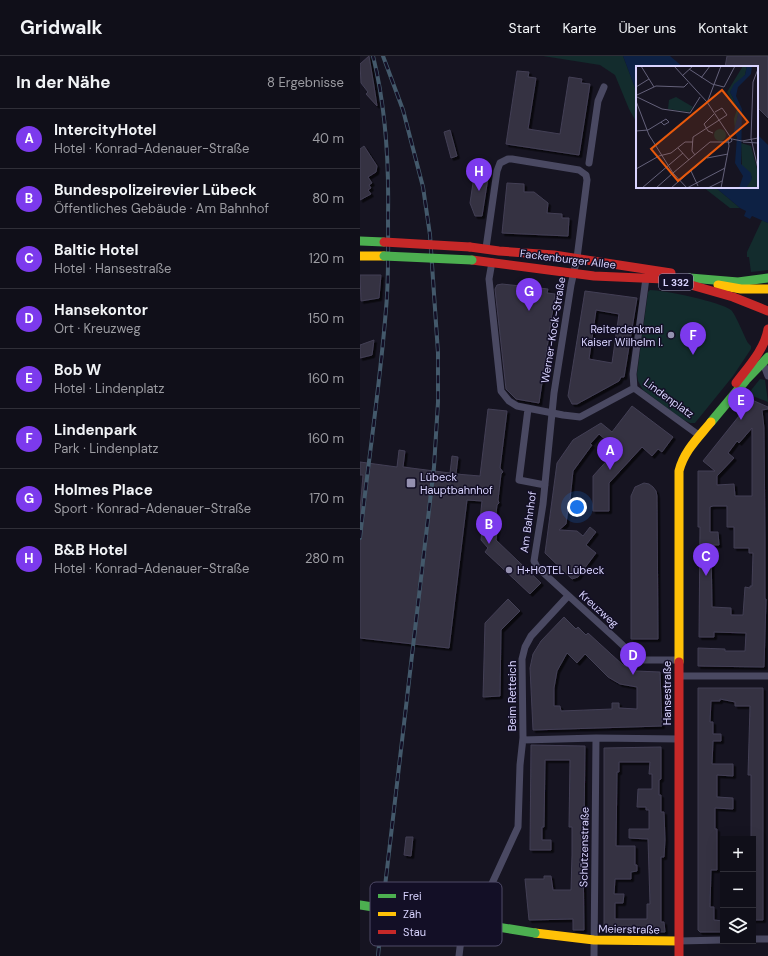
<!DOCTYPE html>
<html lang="de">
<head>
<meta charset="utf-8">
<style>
	body { margin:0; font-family:"DM Sans",sans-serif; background:#191822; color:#f1f3f6 }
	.controls { position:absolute; right:12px; bottom:12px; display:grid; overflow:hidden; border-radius:0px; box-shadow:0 4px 16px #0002 }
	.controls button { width:36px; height:36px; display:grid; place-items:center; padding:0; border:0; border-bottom:1px solid #302f38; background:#100f19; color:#f1f3f6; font:20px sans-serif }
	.you { position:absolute; left:217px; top:451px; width:14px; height:14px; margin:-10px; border:3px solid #fff; border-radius:50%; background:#1a73e8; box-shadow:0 0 0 6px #1a73e833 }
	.badge { display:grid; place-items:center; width:26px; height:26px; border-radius:50%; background:#7c3aed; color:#fff; font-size:13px; font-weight:700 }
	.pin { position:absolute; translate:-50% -33px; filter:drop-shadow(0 1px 2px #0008) }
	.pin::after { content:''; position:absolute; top:21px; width:14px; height:12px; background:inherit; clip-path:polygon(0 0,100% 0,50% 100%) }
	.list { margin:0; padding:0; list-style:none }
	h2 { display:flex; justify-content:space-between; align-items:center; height:52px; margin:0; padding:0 16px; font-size:17px }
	h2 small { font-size:13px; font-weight:400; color:#9c9ca2 }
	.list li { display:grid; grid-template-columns:26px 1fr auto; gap:12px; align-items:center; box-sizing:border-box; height:60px; padding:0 16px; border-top:1px solid #302f38 }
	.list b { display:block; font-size:15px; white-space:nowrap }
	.list p { margin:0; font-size:13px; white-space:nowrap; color:#9c9ca2 }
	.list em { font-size:13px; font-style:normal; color:#9c9ca2 }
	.icon { flex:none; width:22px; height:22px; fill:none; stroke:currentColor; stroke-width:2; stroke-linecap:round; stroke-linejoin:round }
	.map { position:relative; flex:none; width:408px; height:900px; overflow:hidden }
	header { display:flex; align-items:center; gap:24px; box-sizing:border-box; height:56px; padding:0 20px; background:#100f19; border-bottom:1px solid #302f38 }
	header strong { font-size:19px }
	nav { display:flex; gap:22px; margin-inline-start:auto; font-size:14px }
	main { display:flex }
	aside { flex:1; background:#100f19 }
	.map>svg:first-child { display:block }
</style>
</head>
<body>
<header>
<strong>Gridwalk</strong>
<nav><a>Start</a><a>Karte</a><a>Über uns</a><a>Kontakt</a></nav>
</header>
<main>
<aside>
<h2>In der Nähe<small>8 Ergebnisse</small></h2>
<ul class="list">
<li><span class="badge">A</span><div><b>IntercityHotel</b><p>Hotel · Konrad-Adenauer-Straße</p></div><em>40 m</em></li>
<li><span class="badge">B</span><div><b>Bundespolizeirevier Lübeck</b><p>Öffentliches Gebäude · Am Bahnhof</p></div><em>80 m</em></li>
<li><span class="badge">C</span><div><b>Baltic Hotel</b><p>Hotel · Hansestraße</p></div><em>120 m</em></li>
<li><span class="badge">D</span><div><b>Hansekontor</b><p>Ort · Kreuzweg</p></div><em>150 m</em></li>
<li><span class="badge">E</span><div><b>Bob W</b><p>Hotel · Lindenplatz</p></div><em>160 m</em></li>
<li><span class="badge">F</span><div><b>Lindenpark</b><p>Park · Lindenplatz</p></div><em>160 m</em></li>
<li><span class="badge">G</span><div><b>Holmes Place</b><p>Sport · Konrad-Adenauer-Straße</p></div><em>170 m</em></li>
<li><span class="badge">H</span><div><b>B&amp;B Hotel</b><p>Hotel · Konrad-Adenauer-Straße</p></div><em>280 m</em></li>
</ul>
</aside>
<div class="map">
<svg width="408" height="900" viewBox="0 0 408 900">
	<defs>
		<filter id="shadow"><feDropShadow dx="2.5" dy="2.5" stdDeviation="0" flood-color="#0009"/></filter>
	</defs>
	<rect width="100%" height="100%" fill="#161421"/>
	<!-- green -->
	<path fill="#132c2d" d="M183,0h80l14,37v30l-8,-14 -14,-34 -15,-10z
		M343,131h12l25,21h-10z
		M402,164l6,3v47l-17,2 -2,-15h-2v-5z
		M290,234c14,0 71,12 81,20 5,5 13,26 17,33l3,3v3l-18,27 -38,47h-5l-8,-4 -39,-29 -5,-9 -1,-7 11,-82z
		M400,323l5,1 3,22 -20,-8z"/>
	<!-- water -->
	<path fill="#0d2144" d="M263,0h47l13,11h-46v26z
		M397,78l11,11v78l-16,-7 -2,3 -6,-3 2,-5 -6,-3 -25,-21h42z"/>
	<!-- building -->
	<path fill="#343243" stroke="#433f54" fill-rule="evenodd" filter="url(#shadow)" d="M9,0l5,30 3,20 -11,-12 2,-2 -7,-9 -1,-19z
		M367,0h41v62l-11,-11v-40h-32z
		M157,15l12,1 -1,5 8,1 -8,51 32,5 9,-57 13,2 -1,4 9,1 -11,71 -73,-11z
		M90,74l7,26 -6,2 -7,-26z
		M4,90l13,20 -1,6 -8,5 4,6 -3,2 2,3 -3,2 3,4 -11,6v-51z
		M116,107l14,2 -8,51h-7l-5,-13z
		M147,127l17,1v8h10l14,11 -1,10 15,1v4h7l-1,18 -66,-3z
		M0,219h21l-2,23 -18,3z
		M142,228l46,5 -1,4 8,1 -16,109 -23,-4 -10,-10 -11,-100 2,-4z
		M225,235l52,7 -13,79h-3l-2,4 -42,23h-5l-4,-8zM236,254l23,4 -7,49 -23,-4z
		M14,284l-2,15 -12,3v-13z
		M381,341l10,5 1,-2 16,7v2l-6,1 2,18 1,112v59h1l-2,68 -66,-1v-18l27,1v2h20l1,-18 -32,-1v5h-15l1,-110h-2v-56h17l-12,-10 44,-55 -8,-6zM392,372v68h-17l-1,-12 -17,1v-9l17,-18 -6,-5 9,-12 2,2zM353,450h14v21h7v21h15v5h4l-1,33h-2v2l-5,-1 -2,28h-12v-7l-19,-1 -1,-62h8l-1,-13h-8v-25z
		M272,350l41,31 -11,15 -4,-3 -6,7 -10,-9 -33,36v28h-16v-35l19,-21 -3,-2 5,-6 -15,-13 -9,10 2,1 -19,26 -3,28 8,12 -5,5 -5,-8 -2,16 -7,6 18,1 6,5 7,-9 6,5 -10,13 10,8 -18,24 -6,2 -27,-26 12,-90 16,-23 28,-17 11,9z
		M128,353l19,2 -7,57 3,4 -2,2 -3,26 1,3 -2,2 -2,17 3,1 -2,17 45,43 -11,11 -45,-42 3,-4 -7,-8 2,-19 -3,-1 2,-19 -15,-1 -18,148 -89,-10v-127l3,-36h-3v-13l37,5 2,-17 6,1 -2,16 47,6 2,-17 6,1 -2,17 24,2z
		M284,427l5,1 4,3 3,4 1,5 1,143h-27v-143l4,-9z
		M148,543l12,12 -19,19 -1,66 -17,1 2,-74z
		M204,561l12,12 2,-2 8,8 2,-2 35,32 13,6 24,1 2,54 -129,4 -3,-62 3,-14 8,-13zM207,597l10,10 8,-9 23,23 12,7 17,3v22l-18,-1v-5h-7v6l-51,2 -1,-5h-6v-18l3,-17z
		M338,632h65v232h-10v-81h-2v-64h-3l2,-69h-15v-4l-15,-3v2h-9l-1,21h3v12h8v7h-8l-1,23h21v12l-16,-1v22l16,1v11l-18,-1v21h2v41h-6l-1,37h4v13l9,1v11h-23l-2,-2z
		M171,689l54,1 -1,81h-1v20l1,83h-11v-11l-44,1 -4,-41h19v-3h7l2,14h18l1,-35v-28h-3l1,-67h-25l-1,67h-2v13h9v10h-21z
		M301,691v32l-2,1v15h2v17h3l1,28 -1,17h-3v65h3l1,10 -61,-1v-183zM259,706h31l-1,12h3v15h-14l-1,18h9v3h3v19h-20v9l19,1 2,65h-3v15h-32v-16h8l1,-9h-10l1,-15h16v-7l6,-1v-6h-2v-19h-19l1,-74h2z
		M46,781h7l-2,19 -7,-1z"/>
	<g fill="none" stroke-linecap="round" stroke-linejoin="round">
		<!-- street -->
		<path stroke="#4a4962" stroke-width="7" d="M229,107l9,-62 6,-14
			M126,192l11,-77 3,-8 8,-4h4l67,11 7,5 1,5 -10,78 -6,27 -17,108 -11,111 -9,57 3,6 78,71 16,15 12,7h36
			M132,206l-3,17 12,112 8,10 8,5 46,9 17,2 54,-29
			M286,222l-13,96 1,14 66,48
			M403,307l5,13
			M168,353l-9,71 26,5
			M319,620h89
			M163,684l73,-2 83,1
			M393,883h15
			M318,885l45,-1
			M99,900l2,-17 22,-36 35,-76 2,-62 3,-27 -1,-79 3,-12 6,-11 37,-40
			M234,900l2,-218"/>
		<!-- fast -->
		<path stroke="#4caf50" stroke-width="9" d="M0,185l24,1
			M330,222l48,4 30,-4
			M351,366l35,-42 22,-23"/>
		<!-- slow -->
		<path stroke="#ffc107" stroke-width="9" d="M0,200h24
			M358,229l23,4h27
			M319,606v-191c5,-20 19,-33 32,-49
			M175,877l59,7 84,1"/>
		<!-- jam -->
		<path stroke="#c62828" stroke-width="9" d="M110,191l29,4 55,4 117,18
			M112,204l122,16 70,3 27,6 42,12 35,14
			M376,327c12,-16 29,-34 32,-54
			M319,606v294"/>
		<defs>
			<path id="rail" d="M0,482c8,-76 20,-152 26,-229 3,-31 2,-63 2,-94 1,-53 -2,-107 -15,-159
				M18,900l6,-61 50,-428 4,-65v-49l-8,-118 -7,-48 -20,-77 -20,-54"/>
		</defs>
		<!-- rail casing -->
		<use href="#rail" stroke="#43596b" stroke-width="4"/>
		<!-- rail -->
		<use href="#rail" stroke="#130f26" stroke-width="2.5" stroke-dasharray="8" stroke-linecap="butt"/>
		<!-- fast-bridge -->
		<path stroke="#4caf50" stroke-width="9" d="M24,200l88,4
			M0,849l175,28"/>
		<!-- jam-bridge -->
		<path stroke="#c62828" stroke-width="9" d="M24,186l86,5"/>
	</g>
	<!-- markers -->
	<g fill="#9591b1" stroke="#130f26" stroke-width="1.5">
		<circle cx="311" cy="279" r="4"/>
		<rect x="46" y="422" width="10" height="10" rx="2"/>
		<circle cx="149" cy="514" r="4"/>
	</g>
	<g text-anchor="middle" stroke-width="3" stroke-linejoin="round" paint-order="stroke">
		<!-- shield labels -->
		<rect fill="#130f26" stroke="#9e99be" stroke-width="1" x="299" y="218" width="34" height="16" rx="3"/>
		<g font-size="10" font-weight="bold" fill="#d9d4ff">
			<text x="316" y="230">L 332</text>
		</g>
		<!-- street labels -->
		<g font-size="11" fill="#d9d4ff" stroke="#130f26">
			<text transform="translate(208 203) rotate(7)" y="4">Fackenburger Allee</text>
			<text transform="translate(193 274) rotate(-81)" y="4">Werner-Kock-Straße</text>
			<text transform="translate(309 342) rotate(36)" y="4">Lindenplatz</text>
			<text transform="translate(168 466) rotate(-82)" y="4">Am Bahnhof</text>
			<text transform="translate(239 553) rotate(42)" y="4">Kreuzweg</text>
			<text transform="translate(307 637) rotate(-90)" y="4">Hansestraße</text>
			<text transform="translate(152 640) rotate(-90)" y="4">Beim Retteich</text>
			<text transform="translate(224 791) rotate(-89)" y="4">Schützenstraße</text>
			<text transform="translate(269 873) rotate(1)" y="4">Meierstraße</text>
		</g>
		<!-- poi labels -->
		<g font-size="11" fill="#d9d4ff" stroke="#130f26" text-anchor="start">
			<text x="303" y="277" text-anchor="end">Reiterdenkmal<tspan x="303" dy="13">Kaiser Wilhelm I.</tspan></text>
			<text x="60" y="425">Lübeck<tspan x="60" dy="13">Hauptbahnhof</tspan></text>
			<text x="157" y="518">H+HOTEL Lübeck</text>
		</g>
	</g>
	<!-- overview -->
	<g transform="translate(276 10)">
		<rect width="122" height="122" fill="#161421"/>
		<path d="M107,0h4l-2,9 -15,17 9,18 -4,20 -1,-11 3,-10 -10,-17zM40,31l17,10 -4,5 -21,-3 1,-9zM78 69a6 6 0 1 1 12 0a6 6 0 1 1-12 0ZM105,77l10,3 7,27v15h-12l6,-11 -10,-11z" fill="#132c2d"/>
		<path d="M111,0h5l-1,8 -13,13 -2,9 6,13 -1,55 10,9 1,6 -6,9h-7l4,-12 -8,-13 2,-26 -3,-6 5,-21 -9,-18 4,-8 11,-9z" fill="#0d2144"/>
		<path fill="none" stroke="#64617a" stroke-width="1" d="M5,0l13,21M38,0l33,36 24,36M53,3l23,15M46,10l11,-10M65,12l9,-12M76,18l12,3 11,-21M0,21l13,-8M1,29l19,-9 28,1 4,-4M1,31l25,12 28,4 10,-16M0,35l13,34 24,38 -17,15M71,37l14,-37M0,65l12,-1 18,-11 3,3 -5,3 -3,-3M77,67l-5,-2 -4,-7 10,-10M115,72l2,-56 5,-13M115,72l7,31M96,73l10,2 16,-3M107,76l15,1M42,82l11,12M59,89l-3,-4 1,-14 34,-22 -5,-7 -7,4M71,92l21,-4M0,103l23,-13 12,-3 14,-11h8M55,105l7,15M6,122l41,-35M35,122l53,-46M51,122l-14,-15 37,-31h18M51,122l38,-20M72,122l14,-7M85,122l8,-42 -1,-6 3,-2 1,3 -3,2"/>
		<path fill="#e8590c" fill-opacity="0.15" stroke="#e8590c" stroke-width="2" d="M86,24l26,32 -70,59 -27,-32z"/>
		<rect width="122" height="122" fill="none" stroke="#d9d4ff" stroke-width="2"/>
	</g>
	<!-- legend -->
	<rect x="10" y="826" width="132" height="64" rx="6" fill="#130f26" stroke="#4e4a67" stroke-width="1"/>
	<rect x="18" y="838" width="18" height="4" fill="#4caf50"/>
	<rect x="18" y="856" width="18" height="4" fill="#ffc107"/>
	<rect x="18" y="874" width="18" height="4" fill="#c62828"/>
	<g font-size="11" fill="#d9d4ff">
		<text x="43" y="844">Frei</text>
		<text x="43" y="862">Zäh</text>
		<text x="43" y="880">Stau</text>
	</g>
</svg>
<div class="controls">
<button>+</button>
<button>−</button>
<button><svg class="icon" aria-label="layers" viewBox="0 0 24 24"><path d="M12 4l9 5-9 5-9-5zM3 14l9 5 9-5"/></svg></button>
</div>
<div class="you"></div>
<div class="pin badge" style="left:250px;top:414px">A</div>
<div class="pin badge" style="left:129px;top:488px">B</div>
<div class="pin badge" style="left:346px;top:520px">C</div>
<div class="pin badge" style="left:273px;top:619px">D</div>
<div class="pin badge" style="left:381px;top:364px">E</div>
<div class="pin badge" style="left:333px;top:299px">F</div>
<div class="pin badge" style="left:169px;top:255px">G</div>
<div class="pin badge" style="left:119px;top:135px">H</div>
</div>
</main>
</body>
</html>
